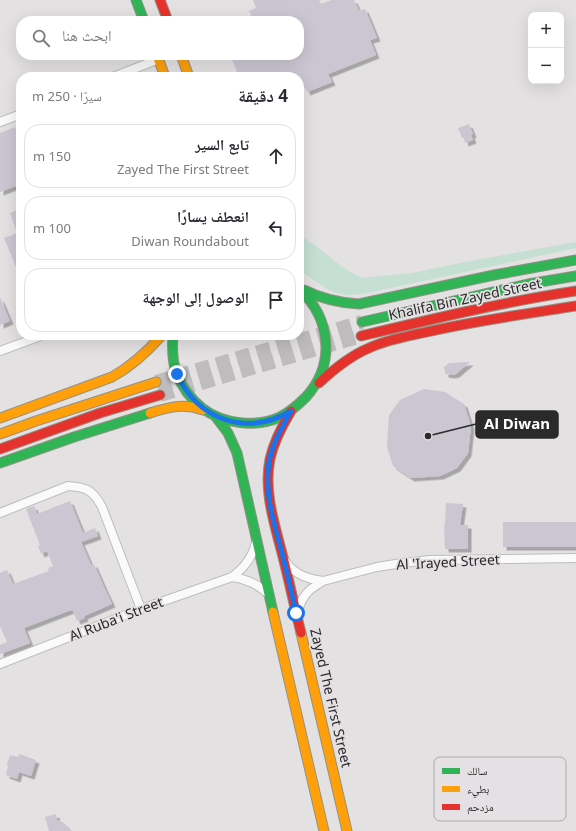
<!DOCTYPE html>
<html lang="ar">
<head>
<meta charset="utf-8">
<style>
	body { margin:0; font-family:"Noto Sans","Noto Naskh Arabic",sans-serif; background:#f2f2f3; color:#2b2b33; direction:rtl }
	.controls { position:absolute; right:12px; top:12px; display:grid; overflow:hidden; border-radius:8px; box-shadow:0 4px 16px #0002 }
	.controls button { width:36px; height:36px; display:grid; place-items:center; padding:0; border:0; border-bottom:1px solid #e1e1e2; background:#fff; color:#2b2b33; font:20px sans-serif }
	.stop { position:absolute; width:12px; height:12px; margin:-9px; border:3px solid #1a73e8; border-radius:50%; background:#fff }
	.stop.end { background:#1a73e8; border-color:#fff; box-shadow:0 1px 4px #0008 }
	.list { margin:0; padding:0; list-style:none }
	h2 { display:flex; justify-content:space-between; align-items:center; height:52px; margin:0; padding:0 16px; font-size:17px }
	h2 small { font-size:13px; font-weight:400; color:#7c7c81 }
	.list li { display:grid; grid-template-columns:26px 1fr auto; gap:12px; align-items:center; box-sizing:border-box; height:64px; margin:0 8px 8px; padding:0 8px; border:1px solid #e1e1e2; border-radius:16px }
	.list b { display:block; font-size:15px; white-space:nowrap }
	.list p { margin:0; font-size:13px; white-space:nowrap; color:#7c7c81 }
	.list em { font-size:13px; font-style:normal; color:#7c7c81 }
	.icon { flex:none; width:22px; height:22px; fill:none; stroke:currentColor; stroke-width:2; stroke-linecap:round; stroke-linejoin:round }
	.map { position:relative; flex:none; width:576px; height:831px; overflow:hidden; direction:ltr }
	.search { position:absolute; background:#fff; box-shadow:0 4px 16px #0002; left:16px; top:16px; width:288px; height:44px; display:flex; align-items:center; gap:10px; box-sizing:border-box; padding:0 14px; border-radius:16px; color:#7c7c81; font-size:15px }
	.panel { position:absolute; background:#fff; box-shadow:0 4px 16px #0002; left:16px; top:72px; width:288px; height:268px; border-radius:16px; direction:rtl }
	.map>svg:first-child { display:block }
</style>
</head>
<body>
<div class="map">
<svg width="576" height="831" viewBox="0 0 576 831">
	<defs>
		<filter id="shadow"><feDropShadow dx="3.5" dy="3.5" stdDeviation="0" flood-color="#0004"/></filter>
	</defs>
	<rect width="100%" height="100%" fill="#e3e1e2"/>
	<!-- green -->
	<path fill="#c5dfd3" d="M299,234l22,16 21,17 19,11 51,-5 53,-11 111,-20v6l-209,45c-6,1 -13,2 -19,2 -20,-1 -33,-15 -49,-26z"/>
	<!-- building -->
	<path fill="#cbc6d2" filter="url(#shadow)" d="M253,0h66l2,4 11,-4h22l5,11 6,-2 12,29 -7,2 6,15 -48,19 4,8 -25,10 -4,-9 -4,2v-8h-60l-7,-17 12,-5h55v-34h-46l-4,-10 7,-3z
		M469,124l4,10 -2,1 2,5 -8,3 -1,-5h-2l-4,-10z
		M15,127l6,16v41l-21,8v-59z
		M21,209v70l-17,-41 13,-5 -7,-20z
		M0,297l10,24 -10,4z
		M470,362l-14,12 -5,1 -6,-1v-4l-2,-2 6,-5z
		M424,389l21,3 19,12 7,22 -3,27 -11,15 -17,8 -29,2 -18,-12 -6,-19 2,-32 11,-15z
		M70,501l13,32 12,-5 3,8 -17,6 10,23 3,-1 10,23 8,17 -28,12 1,2 -8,3 -4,-10h-1l-1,-1 -47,18 6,15 -30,11v-9l7,-3 -7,-16v-53l7,-3 6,14 36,-13 -1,-3 5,-2 -6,-15 -6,3 -3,-8 2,-1 -14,-36 8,-3 3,8z
		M446,503l17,1 -3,21h8v24h-23l-1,-24h1z
		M503,522h73v25h-73z
		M19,754l17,6 -5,16 -12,-4 -2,7 -11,-4 2,-9 -1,-1 3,-10 8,2z
		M56,814l1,6 7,3 7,8h-22l-4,-14z"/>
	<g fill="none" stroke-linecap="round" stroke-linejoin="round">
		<!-- highway-tunnel -->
		<path stroke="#bebcbd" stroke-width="14" stroke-dasharray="14 7" stroke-linecap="butt" d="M156,382l206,-60
			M160,395l201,-59"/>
		<defs>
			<path id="street" d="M113,77l46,-18
				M0,122l21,-8
				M0,351l38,-14
				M0,513l68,-27c18,1 25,4 34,21l39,102
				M286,562c9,13 22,17 37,19
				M232,577c14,2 26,7 36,17
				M297,612l5,-12 4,-6 5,-5 12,-8 54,-14 25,-4 28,-3 146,-2
				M0,664l141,-55 91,-32c12,-9 21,-20 24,-35"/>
			<path id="fast" d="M136,0l8,21
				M304,290c18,9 35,13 55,14l135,-29 82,-15
				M362,322l166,-38 48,-8
				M173,335c-1,13 -1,27 4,39 5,13 14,25 25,34 21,16 54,20 78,9 10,-5 18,-12 26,-20 30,-33 25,-79 -7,-108
				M215,416l13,17 9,20 36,159
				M0,463l74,-26 76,-24"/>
			<path id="slow" d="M157,55l8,22
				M181,55l8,22
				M150,413c19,-6 33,-10 53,-3
				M0,418l112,-41c20,-11 35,-25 50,-42
				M0,434l36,-13 120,-39
				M273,612l51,219
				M301,633l46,198"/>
			<path id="jam" d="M160,0l8,21
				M361,336c71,-17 142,-34 215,-45
				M319,383c15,-14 31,-27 50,-35 17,-8 35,-11 53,-15 51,-12 103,-19 154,-27
				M291,411c-9,15 -17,30 -21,48 -7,34 6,69 14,102 6,24 11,48 17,72
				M0,449l100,-36 60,-18"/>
		</defs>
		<!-- street casing -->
		<use href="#street" stroke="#bebdbe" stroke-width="10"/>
		<!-- fast casing -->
		<use href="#fast" stroke="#939285" stroke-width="11"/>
		<!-- slow casing -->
		<use href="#slow" stroke="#939285" stroke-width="11"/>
		<!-- jam casing -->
		<use href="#jam" stroke="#939285" stroke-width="11"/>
		<!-- street -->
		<use href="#street" stroke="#fbfafb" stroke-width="8"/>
		<!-- fast -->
		<use href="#fast" stroke="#30b455" stroke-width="9"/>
		<!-- slow -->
		<use href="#slow" stroke="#ff9f0a" stroke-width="9"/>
		<!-- jam -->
		<use href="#jam" stroke="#e5322d" stroke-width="9"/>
	</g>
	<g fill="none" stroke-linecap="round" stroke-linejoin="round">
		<!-- route -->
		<path stroke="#1a73e8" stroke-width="5" d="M177,374c21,46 69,63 114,37 -9,16 -19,33 -22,51 -5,31 5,61 13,91 5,20 10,40 14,60"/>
	</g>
	<g text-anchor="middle" stroke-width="3.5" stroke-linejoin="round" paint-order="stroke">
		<!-- street labels -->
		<g font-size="14" fill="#2b2a2b" stroke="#e4e0e3">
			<text transform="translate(465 299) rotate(-12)" y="5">Khalifa Bin Zayed Street</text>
			<text transform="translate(448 562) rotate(-3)" y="5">Al 'Irayed Street</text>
			<text transform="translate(116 619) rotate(-21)" y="5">Al Ruba'i Street</text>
			<text transform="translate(331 698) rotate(77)" y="5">Zayed The First Street</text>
		</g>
	</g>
	<!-- legend -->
	<rect x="434" y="757" width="132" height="64" rx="6" fill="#e4e0e3" stroke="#aca9ac" stroke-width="1"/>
	<rect x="442" y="768" width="18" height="6" fill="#30b455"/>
	<rect x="442" y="786" width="18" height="6" fill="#ff9f0a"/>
	<rect x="442" y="804" width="18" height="6" fill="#e5322d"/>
	<g font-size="11" fill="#2b2a2b">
		<text x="467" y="775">سالك</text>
		<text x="467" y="793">بطيء</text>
		<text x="467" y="811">مزدحم</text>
	</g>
	<!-- callouts -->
	<path fill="none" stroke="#2b2a2b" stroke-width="1.5" d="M428 436L476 424"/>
	<circle fill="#2b2a2b" stroke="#e4e0e3" stroke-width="1.5" cx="428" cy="436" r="4"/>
	<rect fill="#2b2a2b" stroke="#2b2a2b" stroke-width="1.5" x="476" y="411" width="82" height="27" rx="4"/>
	<g font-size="15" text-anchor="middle" font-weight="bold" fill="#fff">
		<text x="517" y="429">Al Diwan</text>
	</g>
</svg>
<div class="controls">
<button>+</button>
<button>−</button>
</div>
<div class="stop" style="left:296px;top:613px"></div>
<div class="stop end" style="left:177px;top:374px"></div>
<div class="search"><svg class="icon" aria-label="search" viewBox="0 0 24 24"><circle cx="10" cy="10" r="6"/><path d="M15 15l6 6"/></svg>ابحث هنا</div>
<section class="panel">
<h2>4 دقيقة<small>سيرًا · 250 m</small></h2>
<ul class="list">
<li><svg class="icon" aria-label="ahead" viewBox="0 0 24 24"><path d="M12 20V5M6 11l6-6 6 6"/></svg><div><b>تابع السير</b><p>Zayed The First Street</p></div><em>150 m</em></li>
<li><svg class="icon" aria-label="left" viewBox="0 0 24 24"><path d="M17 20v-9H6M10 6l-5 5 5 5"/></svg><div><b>انعطف يسارًا</b><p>Diwan Roundabout</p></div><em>100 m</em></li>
<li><svg class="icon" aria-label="arrive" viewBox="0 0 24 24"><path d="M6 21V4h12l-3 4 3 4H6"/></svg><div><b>الوصول إلى الوجهة</b></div></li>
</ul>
</section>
</div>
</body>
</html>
